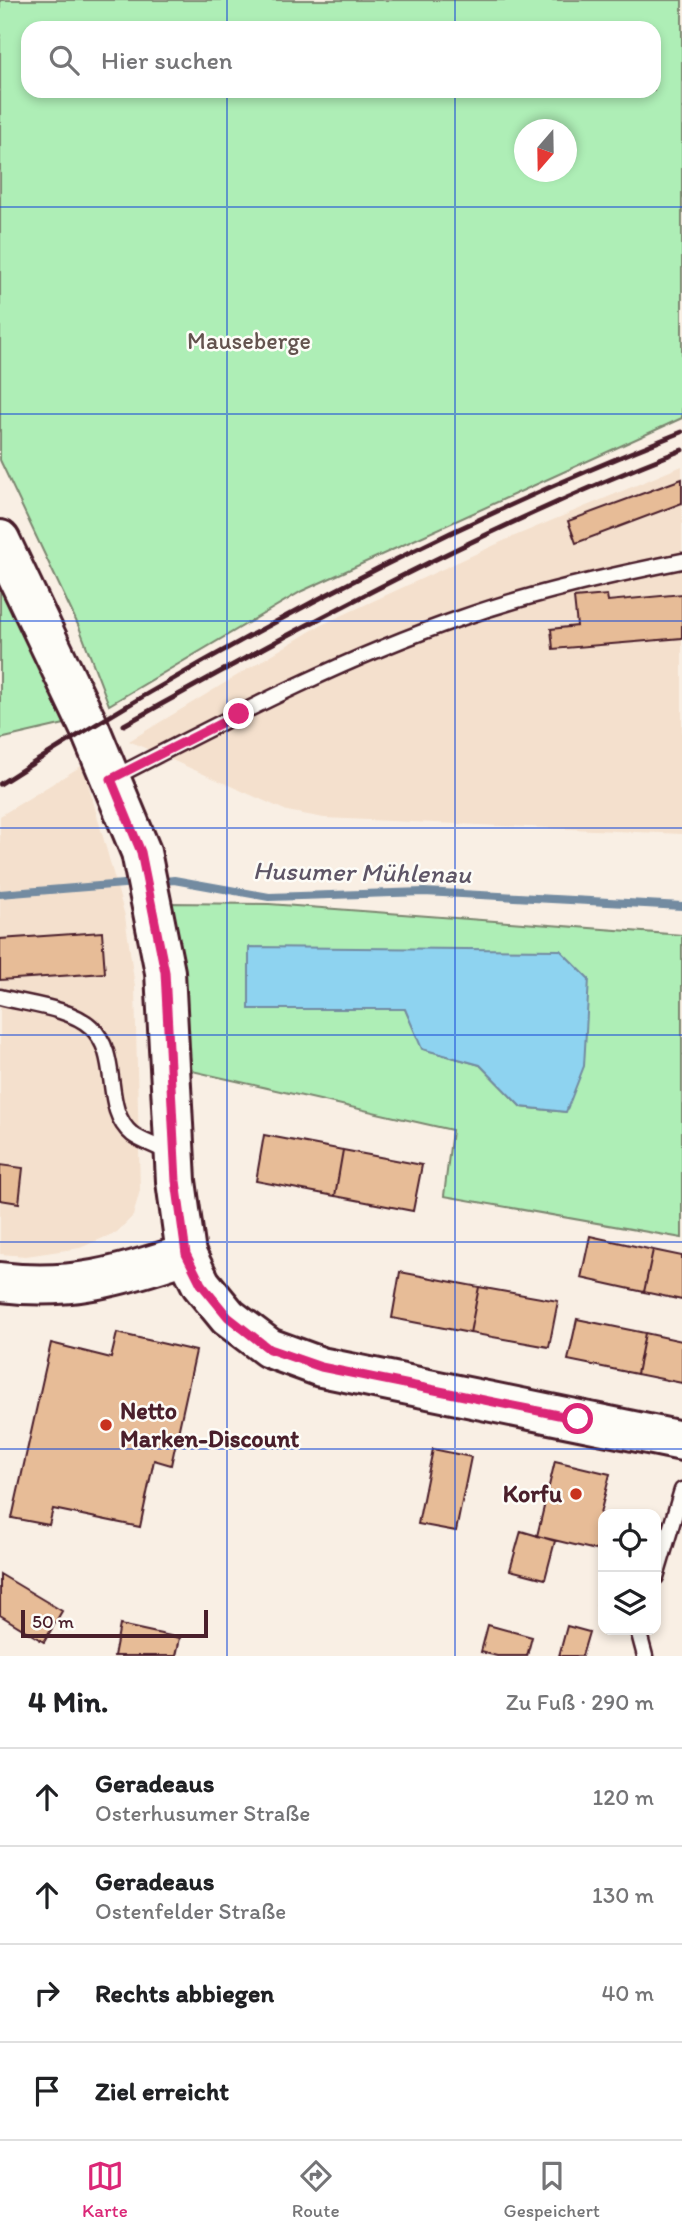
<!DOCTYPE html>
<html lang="de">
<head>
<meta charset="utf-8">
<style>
	body { margin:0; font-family:Itim,sans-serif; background:#f2f2f2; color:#202124 }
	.controls { position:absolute; right:21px; bottom:21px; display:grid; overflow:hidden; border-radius:14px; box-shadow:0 4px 10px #0003 }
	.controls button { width:63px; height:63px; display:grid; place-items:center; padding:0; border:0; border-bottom:2px solid #e0e0e0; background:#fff; color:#202124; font:35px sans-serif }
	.compass { position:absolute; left:514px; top:119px; width:63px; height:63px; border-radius:50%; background:#fff; box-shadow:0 4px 10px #0003; rotate:200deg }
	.scale { position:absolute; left:21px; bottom:18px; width:187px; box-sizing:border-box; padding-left:7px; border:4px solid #4a1f2b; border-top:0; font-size:19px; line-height:24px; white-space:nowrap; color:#4a1f2b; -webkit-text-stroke:5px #fdfcf7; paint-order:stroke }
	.stop { position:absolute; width:21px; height:21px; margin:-16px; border:5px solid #db2777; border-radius:50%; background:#fff }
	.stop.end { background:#db2777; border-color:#fff; box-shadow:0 2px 7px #0008 }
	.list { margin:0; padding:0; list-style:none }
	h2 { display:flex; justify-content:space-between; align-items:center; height:91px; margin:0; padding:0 28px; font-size:30px }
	h2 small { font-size:23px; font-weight:400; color:#757577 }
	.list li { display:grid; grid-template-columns:46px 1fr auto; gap:21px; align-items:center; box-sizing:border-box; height:98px; padding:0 28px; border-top:2px solid #e0e0e0 }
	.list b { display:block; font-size:26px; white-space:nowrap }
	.list p { margin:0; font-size:23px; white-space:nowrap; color:#757577 }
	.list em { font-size:23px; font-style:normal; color:#757577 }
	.icon { flex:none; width:38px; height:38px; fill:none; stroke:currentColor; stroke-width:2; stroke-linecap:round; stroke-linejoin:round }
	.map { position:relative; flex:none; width:682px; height:1656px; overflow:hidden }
	.search { position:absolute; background:#fff; box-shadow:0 4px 10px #0003; left:21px; right:21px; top:21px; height:77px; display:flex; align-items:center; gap:18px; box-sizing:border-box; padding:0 24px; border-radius:21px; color:#757577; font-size:26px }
	.sheet { height:483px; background:#fff }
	nav { display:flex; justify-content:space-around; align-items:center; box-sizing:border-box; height:98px; border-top:2px solid #e0e0e0; background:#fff; font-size:19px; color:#757577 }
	nav a { display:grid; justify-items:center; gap:4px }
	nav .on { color:#db2777 }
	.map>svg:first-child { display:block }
</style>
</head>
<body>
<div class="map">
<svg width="682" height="1656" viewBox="0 0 682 1656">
	<rect width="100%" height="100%" fill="#f9efe4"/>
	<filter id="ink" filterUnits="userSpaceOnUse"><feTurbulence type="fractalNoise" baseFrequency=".0143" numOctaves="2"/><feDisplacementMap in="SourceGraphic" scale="14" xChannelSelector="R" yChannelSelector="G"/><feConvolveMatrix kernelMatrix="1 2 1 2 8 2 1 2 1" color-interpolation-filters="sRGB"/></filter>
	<g filter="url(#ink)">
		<!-- built -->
		<path fill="#f4e0cd" d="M682,466v368l-358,-16 -37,-7 -158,-70 190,-115 191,-88z
			M83,765l42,151 10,71 5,203 -7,26 -16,16 -37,16 -54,8 -26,-2v-438z"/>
		<!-- green -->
		<path fill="#aeeeb6" stroke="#7c8670" stroke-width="2" fill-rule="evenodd" d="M0,0h682v418l-380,173 -193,114 -30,-78 -79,-167zM28,28h626v63h-626zM524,130h42v42h-42z
			M0,589l73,133 -73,17z
			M169,903l100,1 413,31v303l-238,-42 8,-66 -260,-59zM405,1009l161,103 -45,-5 -41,-42 -57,-16z"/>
		<!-- water -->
		<path fill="#8ed3f0" stroke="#738ba1" stroke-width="2" d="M249,947l311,3 29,29 -5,87 -18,46 -45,-5 -41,-42 -58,-16 -17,-40h-156z"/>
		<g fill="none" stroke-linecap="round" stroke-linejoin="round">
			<!-- stream -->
			<path stroke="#738ba1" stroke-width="8" d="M156,882l18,-2 95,17 155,-5 258,14
				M0,894l136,-11"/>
		</g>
		<!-- building -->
		<path fill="#e7bc97" stroke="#4a1f2b" stroke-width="2" d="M682,479v24l-106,40 -8,-22z
			M682,594v44l-129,11 -2,-20 26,-3 -3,-28 33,-3 1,6z
			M102,932l3,41 -105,7v-41z
			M264,1135l79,15 -8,46 -79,-15z
			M343,1150l79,15 -9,46 -78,-15z
			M0,1165l23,3 -4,35 -19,-3z
			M590,1236l63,14 -9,42 -63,-14z
			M653,1250l29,6v44l-38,-8z
			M400,1272l79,15 -9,46 -78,-15z
			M479,1287l79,14 -9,46 -79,-14z
			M577,1319l68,14 -8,41 -69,-14z
			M117,1333l79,18 -25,114 -17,-5 -14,67 -87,-18 -4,16 -37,-7 39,-175 60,15z
			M645,1333l37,8v42l-45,-9z
			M433,1449l38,8 -15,74 -38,-7z
			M555,1461l55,13 -10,40h4l-4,37 -63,-15z
			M656,1520l7,2 -7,28z
			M521,1531l34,10 -10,38 -35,-9z
			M0,1574l62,37 -18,31 -44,-27z
			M603,1581v25l-6,-1z
			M120,1625l60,13 -4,18h-62z
			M488,1625l44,12 -5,19h-30l-16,-4z
			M567,1626l22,6 -7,24h-23z"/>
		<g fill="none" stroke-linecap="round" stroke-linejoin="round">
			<defs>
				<path id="lane" d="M113,778c113,-58 226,-118 348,-160 71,-25 147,-42 221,-57
					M0,997c26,7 71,11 91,30 31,29 10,81 41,107 10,8 27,12 38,20
					M656,1577l26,-87
					M638,1630l7,26"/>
				<path id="secondary" d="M0,540l89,187 52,125 24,120 11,209 10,73 15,30 27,33 41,31 52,19 361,74
					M0,1282c70,9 121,-6 186,-28"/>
			</defs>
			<!-- lane casing -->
			<use href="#lane" stroke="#4a1f2b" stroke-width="19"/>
			<!-- secondary casing -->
			<use href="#secondary" stroke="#4a1f2b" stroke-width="44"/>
			<!-- lane -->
			<use href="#lane" stroke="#fdfcf7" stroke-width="14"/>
			<!-- secondary -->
			<use href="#secondary" stroke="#fdfcf7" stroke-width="38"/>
			<!-- rail -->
			<path stroke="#4a1f2b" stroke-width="5" d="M124,725c181,-101 365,-200 558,-275
				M0,784c216,-138 444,-258 682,-352"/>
		</g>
	</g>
	<g fill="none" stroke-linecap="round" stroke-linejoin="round" filter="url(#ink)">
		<!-- route -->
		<path stroke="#db2777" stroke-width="9" d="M239,714l-128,65 30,73 24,120 11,209 10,73 15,30 27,33 41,32 52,18 257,52"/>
	</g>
	<!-- grid -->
	<path fill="none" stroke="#1d4ed8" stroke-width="2" stroke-opacity="0.55" d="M227,0v28M455,0v28M227,91v1565M455,91v1565M0,207h682M0,414h682M0,621h682M0,828h682M0,1035h682M0,1242h682M0,1449h682"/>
	<!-- markers -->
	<g fill="#c8321e" stroke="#fdfcf7" stroke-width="2.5">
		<circle cx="106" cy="1425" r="7"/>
		<circle cx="576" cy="1494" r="7"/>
	</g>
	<g text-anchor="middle" stroke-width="5" stroke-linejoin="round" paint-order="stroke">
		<!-- park labels -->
		<g font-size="24" fill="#63534e" stroke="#fdfcf7">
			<text x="249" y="349">Mauseberge</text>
		</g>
		<!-- poi labels -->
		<g font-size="24" font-weight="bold" fill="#4a1f2b" stroke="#fdfcf7" text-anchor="start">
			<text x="120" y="1419">Netto<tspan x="120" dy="28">Marken-Discount</tspan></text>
			<text x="562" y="1502" text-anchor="end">Korfu</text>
		</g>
		<!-- water labels -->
		<g font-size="26" font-style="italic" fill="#5e5566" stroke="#fdfcf7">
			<text transform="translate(362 872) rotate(1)" y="9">Husumer Mühlenau</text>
		</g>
	</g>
</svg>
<div class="controls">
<button><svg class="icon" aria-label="locate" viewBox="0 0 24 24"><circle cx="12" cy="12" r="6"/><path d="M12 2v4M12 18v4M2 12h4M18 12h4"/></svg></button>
<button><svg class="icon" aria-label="layers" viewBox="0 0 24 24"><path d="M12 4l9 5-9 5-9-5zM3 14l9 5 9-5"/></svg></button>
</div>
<svg class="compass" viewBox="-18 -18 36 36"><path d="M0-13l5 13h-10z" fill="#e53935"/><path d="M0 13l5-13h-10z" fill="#757577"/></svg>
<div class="scale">50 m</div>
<div class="stop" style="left:578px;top:1419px"></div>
<div class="stop end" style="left:239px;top:714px"></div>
<div class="search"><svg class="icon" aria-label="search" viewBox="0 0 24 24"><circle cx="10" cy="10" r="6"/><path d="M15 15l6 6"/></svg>Hier suchen</div>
</div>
<section class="sheet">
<h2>4 Min.<small>Zu Fuß · 290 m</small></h2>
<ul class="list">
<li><svg class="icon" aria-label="ahead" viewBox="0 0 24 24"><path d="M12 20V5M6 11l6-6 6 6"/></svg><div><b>Geradeaus</b><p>Osterhusumer Straße</p></div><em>120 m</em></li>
<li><svg class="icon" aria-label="ahead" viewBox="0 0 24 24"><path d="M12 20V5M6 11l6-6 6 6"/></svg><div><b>Geradeaus</b><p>Ostenfelder Straße</p></div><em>130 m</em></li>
<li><svg class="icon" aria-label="right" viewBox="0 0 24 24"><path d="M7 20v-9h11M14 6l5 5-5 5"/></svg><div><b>Rechts abbiegen</b></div><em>40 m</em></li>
<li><svg class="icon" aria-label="arrive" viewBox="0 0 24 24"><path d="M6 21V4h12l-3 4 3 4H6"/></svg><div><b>Ziel erreicht</b></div></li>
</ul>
</section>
<nav>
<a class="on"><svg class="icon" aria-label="map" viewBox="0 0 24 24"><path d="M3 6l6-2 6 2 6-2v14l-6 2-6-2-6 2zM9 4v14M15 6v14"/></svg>Karte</a>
<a><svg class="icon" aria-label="directions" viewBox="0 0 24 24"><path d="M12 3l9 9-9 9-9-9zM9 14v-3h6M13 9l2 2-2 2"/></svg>Route</a>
<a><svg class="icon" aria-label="saved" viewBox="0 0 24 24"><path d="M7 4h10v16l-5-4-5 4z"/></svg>Gespeichert</a>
</nav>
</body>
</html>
